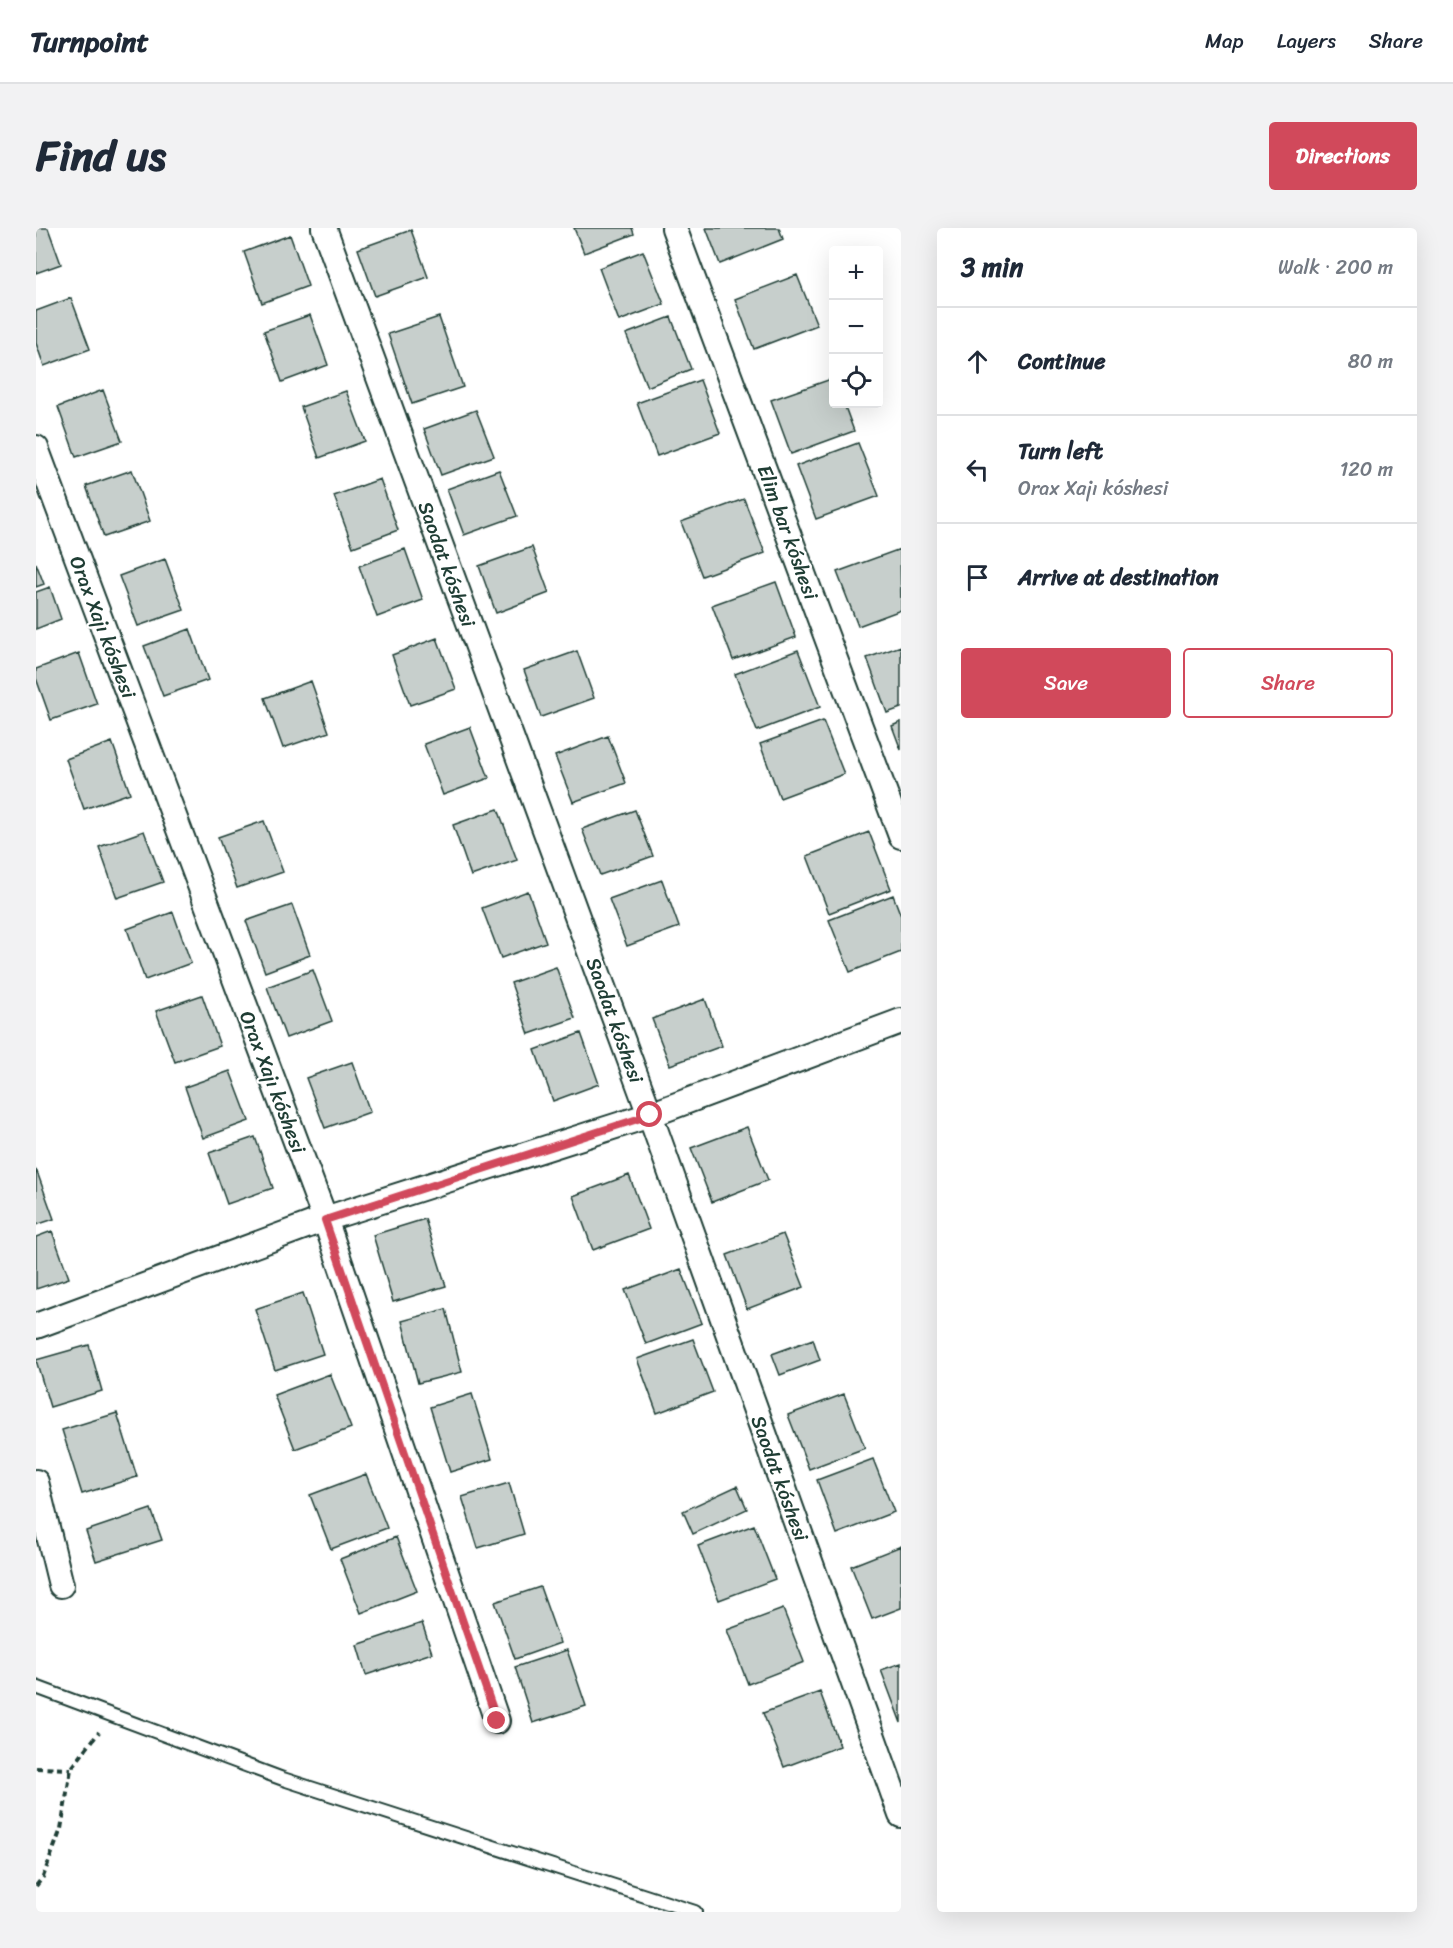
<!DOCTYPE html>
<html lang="en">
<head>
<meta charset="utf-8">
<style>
	body { margin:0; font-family:Sriracha,sans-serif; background:#f2f2f3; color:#1f2937 }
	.controls { position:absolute; right:18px; top:18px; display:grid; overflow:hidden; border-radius:6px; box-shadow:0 6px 24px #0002 }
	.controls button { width:54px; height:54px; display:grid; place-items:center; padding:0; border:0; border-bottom:2px solid #e0e1e3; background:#fff; color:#1f2937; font:30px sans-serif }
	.stop { position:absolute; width:18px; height:18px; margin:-14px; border:4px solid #d1495b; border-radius:50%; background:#fff }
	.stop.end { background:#d1495b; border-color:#fff; box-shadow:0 2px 6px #0008 }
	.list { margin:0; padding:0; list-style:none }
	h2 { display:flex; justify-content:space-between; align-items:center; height:78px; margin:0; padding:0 24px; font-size:26px }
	h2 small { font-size:20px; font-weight:400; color:#747a83 }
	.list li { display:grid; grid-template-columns:39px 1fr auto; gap:18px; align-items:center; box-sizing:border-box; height:108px; padding:0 24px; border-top:2px solid #e0e1e3 }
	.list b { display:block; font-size:22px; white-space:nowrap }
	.list p { margin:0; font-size:20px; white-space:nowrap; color:#747a83 }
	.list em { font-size:20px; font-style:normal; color:#747a83 }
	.actions { display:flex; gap:12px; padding:18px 24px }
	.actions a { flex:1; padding:14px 0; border:2px solid #d1495b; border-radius:6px; text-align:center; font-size:21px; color:#d1495b }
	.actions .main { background:#d1495b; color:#fff }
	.icon { flex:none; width:33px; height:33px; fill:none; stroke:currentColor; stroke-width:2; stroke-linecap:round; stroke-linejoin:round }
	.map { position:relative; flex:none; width:865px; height:1684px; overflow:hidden; border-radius:6px }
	header { display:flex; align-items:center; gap:36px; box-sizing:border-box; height:84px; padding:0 30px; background:#fff; border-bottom:2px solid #e0e1e3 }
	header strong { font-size:28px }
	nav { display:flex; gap:33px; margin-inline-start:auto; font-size:21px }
	.intro { display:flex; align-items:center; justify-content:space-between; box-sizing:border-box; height:144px; padding:0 36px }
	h1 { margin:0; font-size:42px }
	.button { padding:15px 27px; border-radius:6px; background:#d1495b; color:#fff; font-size:21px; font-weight:700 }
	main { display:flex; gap:36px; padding:0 36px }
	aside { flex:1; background:#fff; border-radius:6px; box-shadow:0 6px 24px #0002 }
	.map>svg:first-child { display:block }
</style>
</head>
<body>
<header>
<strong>Turnpoint</strong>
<nav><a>Map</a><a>Layers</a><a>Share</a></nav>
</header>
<div class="intro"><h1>Find us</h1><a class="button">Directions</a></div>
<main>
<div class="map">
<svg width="865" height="1684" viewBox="0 0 865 1684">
	<rect width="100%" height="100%" fill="#fff"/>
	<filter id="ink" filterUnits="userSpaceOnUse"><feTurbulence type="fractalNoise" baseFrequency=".0167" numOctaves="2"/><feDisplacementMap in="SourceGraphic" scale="12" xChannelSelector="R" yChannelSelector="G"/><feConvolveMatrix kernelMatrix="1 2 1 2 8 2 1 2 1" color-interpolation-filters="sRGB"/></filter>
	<g filter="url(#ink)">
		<!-- building -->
		<path fill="#c7cfcc" stroke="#1f3d34" stroke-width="1.5" d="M0,0h12l13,36 -25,9z
			M538,0h58l2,6 -50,19z
			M670,0h73l4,11 -63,25z
			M375,2l17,47 -53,19 -17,-47z
			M254,7l18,51 -46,17 -18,-51z
			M607,23l21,53 -45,17 -20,-53z
			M761,47l20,50 -63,24 -19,-50z
			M35,70l19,51 -46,17 -8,-23v-32z
			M274,87l18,50 -46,17 -18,-51z
			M403,89l24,70 -51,17 -24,-70z
			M635,89l20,52 -44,18 -21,-53z
			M798,150v26h10l10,27 -63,23 -20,-54z
			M664,152l20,53 -63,23 -20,-53z
			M67,162l19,51 -46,16 -18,-50z
			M310,163l19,50 -46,17 -18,-51z
			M440,182l18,46 -53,19 -17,-46z
			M822,215l21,53 -63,23 -20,-53z
			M96,242l18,51 -46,16 -18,-51z
			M463,242l18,46 -53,19 -17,-46z
			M344,251l18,51 -45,17 -19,-51z
			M708,271l21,54 -63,23 -21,-54z
			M496,319l17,46 -53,20 -17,-47z
			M369,321l18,51 -46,17 -18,-51z
			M864,321l1,61 -43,16 -21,-54z
			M129,331l19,51 -46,16 -19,-50z
			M0,335l8,21 -8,3z
			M740,354l20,55 -63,23 -21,-55z
			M14,359l11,32 -25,10v-37z
			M154,401l18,51 -45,16 -19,-50z
			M401,410l19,51 -46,16 -18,-50z
			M865,418v62l-14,5 -20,-55z
			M762,422l22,57 -63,24 -22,-57z
			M541,423l17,47 -53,19 -17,-47z
			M43,425l18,51 -46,16 -15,-42v-9z
			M275,453l18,51 -46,16 -18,-50z
			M787,493l21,53 -64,24 -20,-54z
			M865,494v28l-9,-24z
			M434,499l19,51 -46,17 -19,-51z
			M572,508l18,47 -53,19 -18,-46z
			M76,514l18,51 -46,16 -18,-50z
			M462,581l19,51 -46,16 -18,-51z
			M599,582l18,46 -53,19 -18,-46z
			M228,593l19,51 -46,16 -19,-51z
			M108,603l19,51 -46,16 -18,-51z
			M833,604l22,57 -62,24 -22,-57z
			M626,652l17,47 -52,19 -18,-47z
			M492,663l18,51 -45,16 -19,-50z
			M857,667l8,21v36l-51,20 -21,-52z
			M256,677l18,50 -45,17 -19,-51z
			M137,684l18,51 -46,17 -18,-51z
			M520,739l19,51 -46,16 -18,-51z
			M277,742l19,51 -46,17 -19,-51z
			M166,767l18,51 -45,16 -19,-51z
			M669,771l17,47 -52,19 -18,-46z
			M545,805l18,51 -46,17 -18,-51z
			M316,834l18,50 -45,16 -19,-50z
			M194,843l19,50 -46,17 -18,-51z
			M711,899l21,53 -56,22 -21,-54z
			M219,909l18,51 -46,16 -18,-51z
			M0,941l18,50 -18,6z
			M593,947l20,54 -56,21 -20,-54z
			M389,991l21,67 -53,16 -20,-67z
			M16,1003l17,47 -33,11v-52z
			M747,1006l21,53 -57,22 -20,-54z
			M645,1041l21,54 -56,21 -21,-54z
			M267,1065l20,61 -48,16 -20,-61z
			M410,1081l16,63 -44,11 -16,-62z
			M657,1111l20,53 -56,21 -20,-54z
			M777,1111l7,21 -40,15 -8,-21z
			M53,1117l13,46 -52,16 -14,-47z
			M294,1146l21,54 -56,21 -21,-54z
			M436,1166l20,65 -42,13 -20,-65z
			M808,1166l21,54 -56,21 -21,-54z
			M81,1185l20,64 -55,17 -20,-64z
			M837,1231l21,53 -57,22 -20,-54z
			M330,1246l21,54 -56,21 -21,-54z
			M473,1255l15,51 -46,14 -16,-51z
			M701,1258l10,23 -54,25 -10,-23z
			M115,1281l11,31 -66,21 -10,-30z
			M718,1297l21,54 -56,21 -21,-54z
			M360,1309l21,54 -56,22 -21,-54z
			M865,1318v62l-29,11 -21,-53z
			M504,1359l20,56 -45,16 -20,-57z
			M747,1381l21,53 -56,22 -21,-54z
			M386,1395l10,30 -66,22 -9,-30z
			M531,1422l19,56 -53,17 -18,-56z
			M865,1435v60l-20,-53z
			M784,1464l20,54 -56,21 -21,-54z"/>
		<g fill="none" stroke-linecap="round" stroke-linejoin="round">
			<defs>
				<path id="lane" d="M0,1459l247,92 412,133"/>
				<path id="street" d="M288,0l326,887 251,700
					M638,0l227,608
					M0,220l289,771 172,502
					M0,1098l289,-107 325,-104 251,-94
					M0,1254l25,103"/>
			</defs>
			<!-- lane casing -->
			<use href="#lane" stroke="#1f3d34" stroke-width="16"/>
			<!-- street casing -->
			<use href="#street" stroke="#1f3d34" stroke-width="28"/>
			<!-- path -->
			<path stroke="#1f3d34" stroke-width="4" stroke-dasharray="6 4.5" stroke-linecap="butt" d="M0,1540l35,1
				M0,1658l7,-9 18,-48 10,-60 28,-37"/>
			<!-- lane -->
			<use href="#lane" stroke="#fff" stroke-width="12"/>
			<!-- street -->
			<use href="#street" stroke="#fff" stroke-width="24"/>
		</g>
	</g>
	<g fill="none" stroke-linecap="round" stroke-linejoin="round" filter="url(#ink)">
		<!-- route -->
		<path stroke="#d1495b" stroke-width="8" d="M461,1493l-172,-501 325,-105"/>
	</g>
	<g text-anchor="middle" stroke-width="4.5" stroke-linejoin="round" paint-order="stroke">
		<!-- street labels -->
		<g font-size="20" fill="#1f3d34" stroke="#fff">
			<text transform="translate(752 304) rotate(70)" y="7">Elim bar kóshesi</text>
			<text transform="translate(411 336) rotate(70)" y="7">Saodat kóshesi</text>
			<text transform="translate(67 399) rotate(69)" y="7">Orax Xajı kóshesi</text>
			<text transform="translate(579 792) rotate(70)" y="7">Saodat kóshesi</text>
			<text transform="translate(237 854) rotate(69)" y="7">Orax Xajı kóshesi</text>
			<text transform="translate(744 1250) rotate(70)" y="7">Saodat kóshesi</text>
		</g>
	</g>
</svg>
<div class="controls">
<button>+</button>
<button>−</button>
<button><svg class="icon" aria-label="locate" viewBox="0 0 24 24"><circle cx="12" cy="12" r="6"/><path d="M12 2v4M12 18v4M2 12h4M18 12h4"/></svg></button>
</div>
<div class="stop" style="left:614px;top:887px"></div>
<div class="stop end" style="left:461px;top:1493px"></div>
</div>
<aside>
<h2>3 min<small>Walk · 200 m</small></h2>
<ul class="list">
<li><svg class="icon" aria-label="ahead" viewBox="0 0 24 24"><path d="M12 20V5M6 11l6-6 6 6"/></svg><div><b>Continue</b></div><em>80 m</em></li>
<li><svg class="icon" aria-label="left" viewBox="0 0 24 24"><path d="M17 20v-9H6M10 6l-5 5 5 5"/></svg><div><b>Turn left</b><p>Orax Xajı kóshesi</p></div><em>120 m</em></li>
<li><svg class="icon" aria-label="arrive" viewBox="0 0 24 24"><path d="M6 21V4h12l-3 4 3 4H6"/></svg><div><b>Arrive at destination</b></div></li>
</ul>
<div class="actions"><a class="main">Save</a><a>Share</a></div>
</aside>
</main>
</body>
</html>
